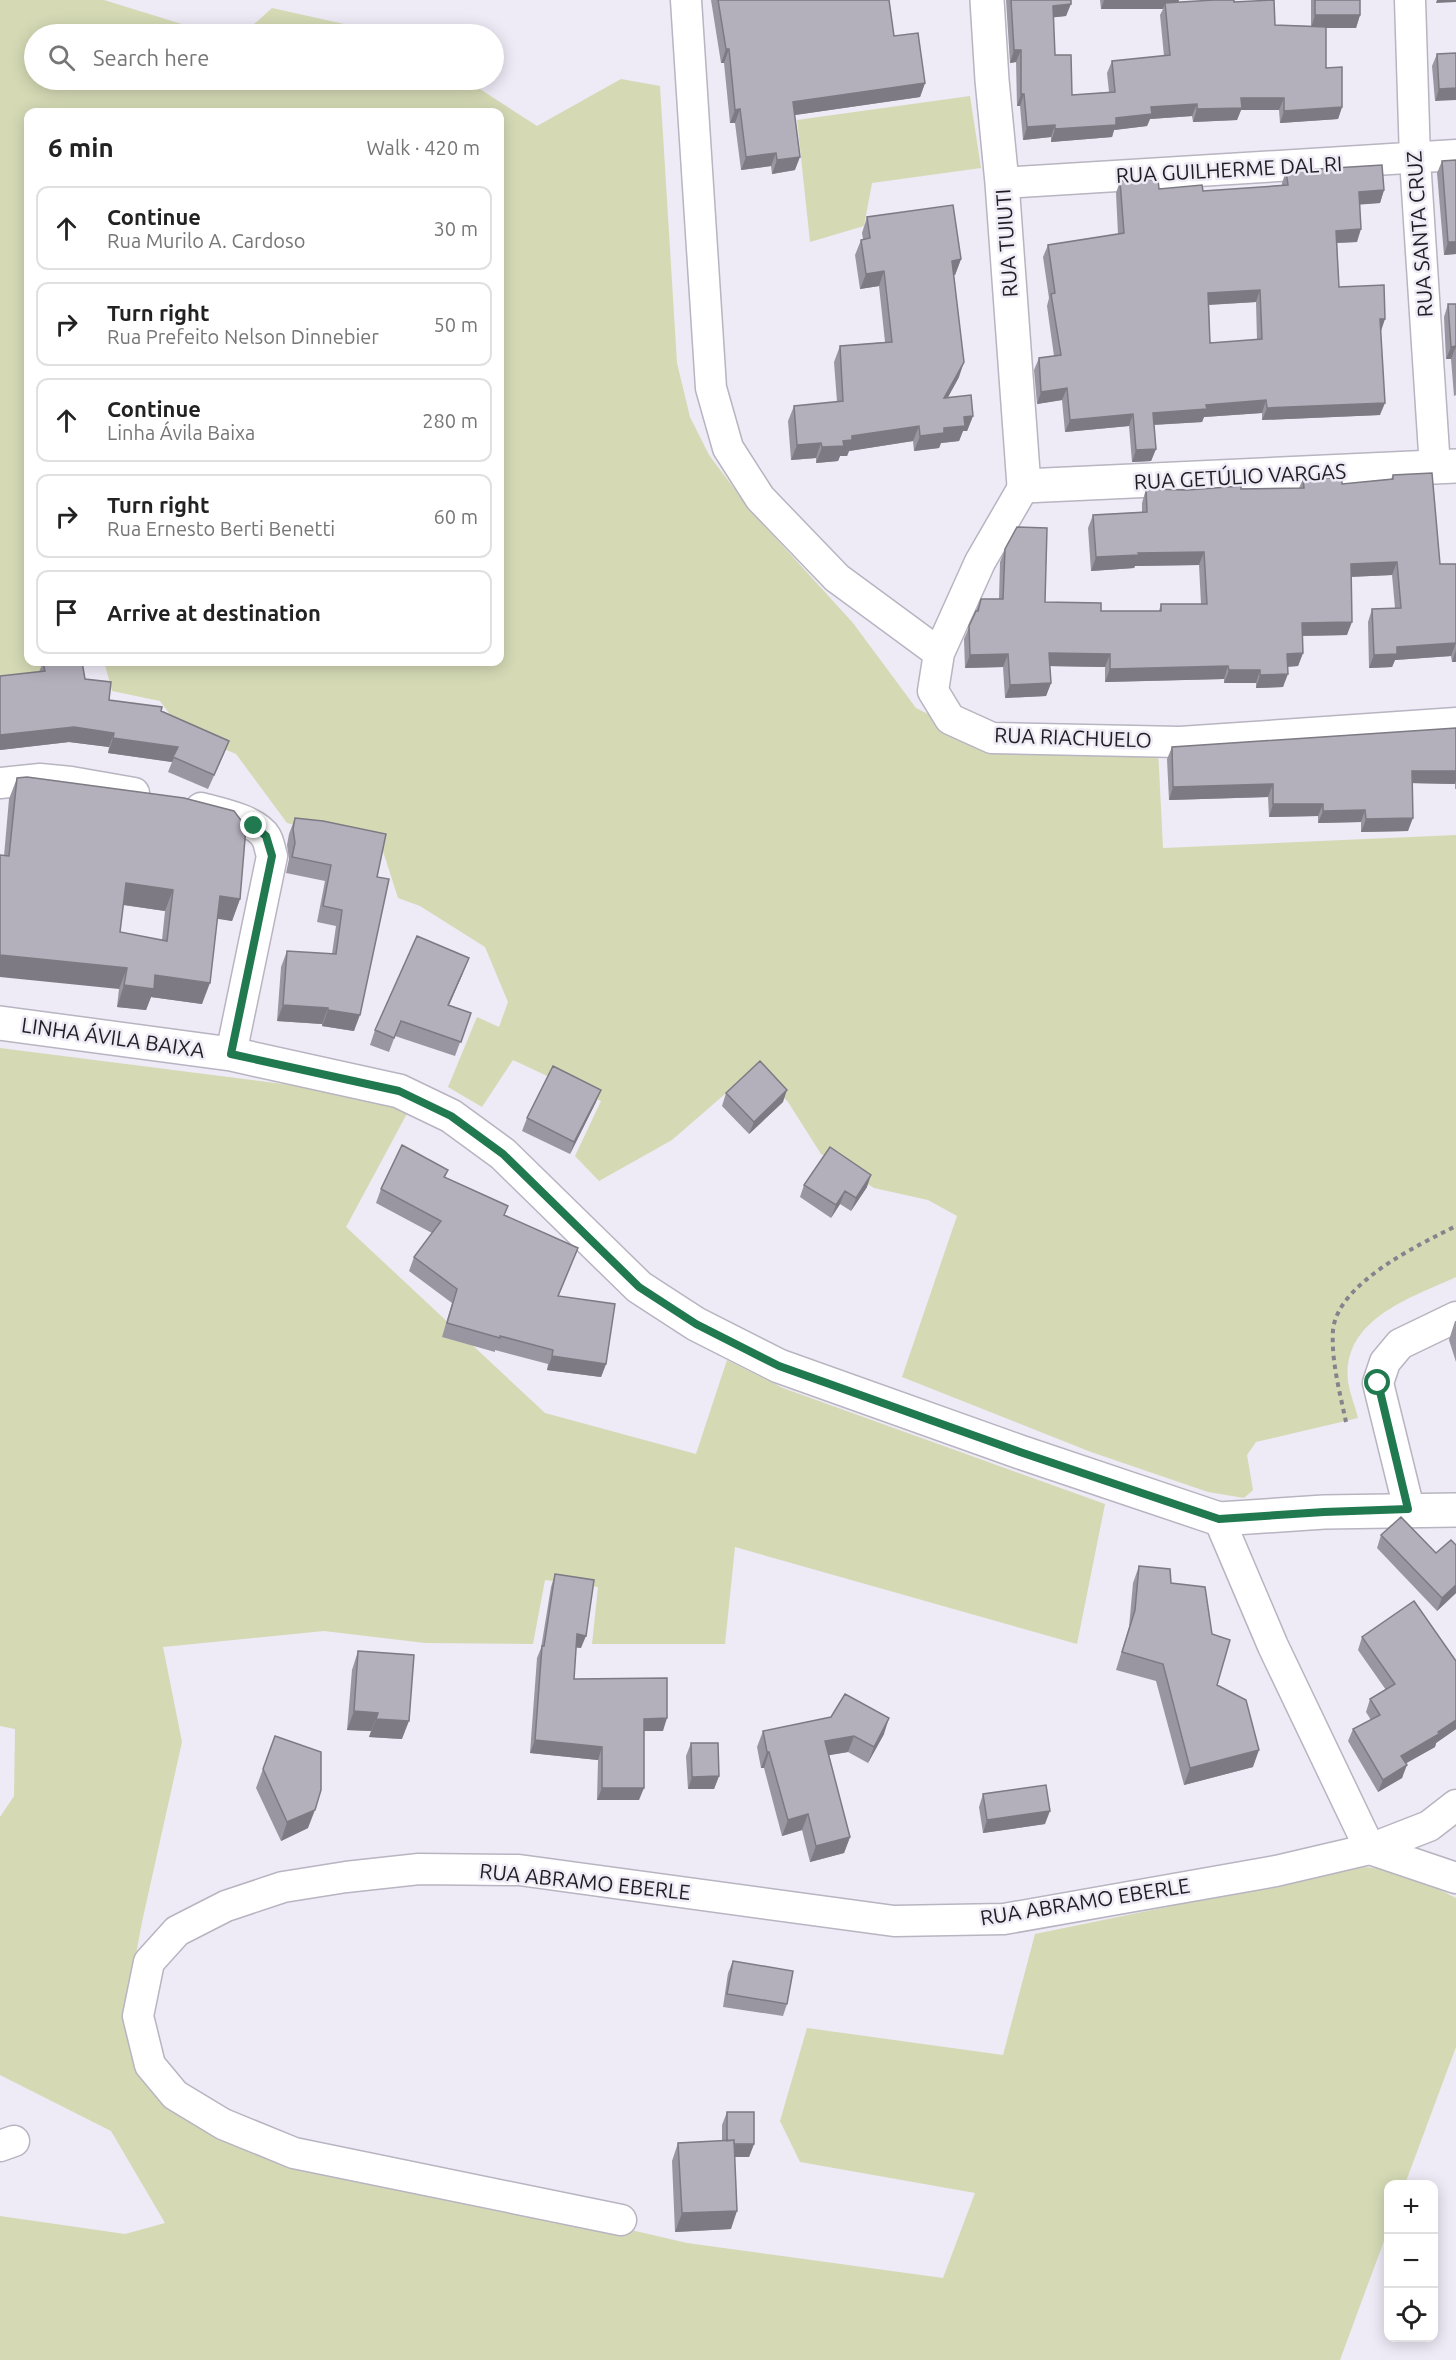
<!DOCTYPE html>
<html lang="en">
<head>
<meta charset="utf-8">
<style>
	body { margin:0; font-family:Ubuntu,sans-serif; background:#f6f6f6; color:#222 }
	.controls { position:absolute; right:18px; bottom:18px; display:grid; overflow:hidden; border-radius:12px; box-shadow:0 3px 15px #0003 }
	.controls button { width:54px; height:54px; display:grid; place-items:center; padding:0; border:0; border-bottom:2px solid #e0e0e0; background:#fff; color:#222; font:30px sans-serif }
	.stop { position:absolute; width:18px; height:18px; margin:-14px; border:4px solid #217a4f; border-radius:50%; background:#fff }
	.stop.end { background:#217a4f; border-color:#fff; box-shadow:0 2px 6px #0008 }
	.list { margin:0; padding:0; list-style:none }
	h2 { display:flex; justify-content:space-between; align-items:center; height:78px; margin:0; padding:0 24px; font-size:26px }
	h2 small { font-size:20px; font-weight:400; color:#767676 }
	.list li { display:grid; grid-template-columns:39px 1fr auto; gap:18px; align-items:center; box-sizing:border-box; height:84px; margin:0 12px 12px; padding:0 12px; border:2px solid #e0e0e0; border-radius:12px }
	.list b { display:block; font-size:22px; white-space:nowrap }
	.list p { margin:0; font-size:20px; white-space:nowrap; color:#767676 }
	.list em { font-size:20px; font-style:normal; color:#767676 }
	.icon { flex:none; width:33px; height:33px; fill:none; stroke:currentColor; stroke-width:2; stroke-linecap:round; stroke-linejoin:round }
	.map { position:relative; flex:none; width:1456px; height:2360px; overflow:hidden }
	.search { position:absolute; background:#fff; box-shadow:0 3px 15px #0003; left:24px; top:24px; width:480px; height:66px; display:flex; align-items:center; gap:15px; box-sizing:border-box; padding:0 21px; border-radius:33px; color:#767676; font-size:22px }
	.panel { position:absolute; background:#fff; box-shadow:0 3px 15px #0003; left:24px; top:108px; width:480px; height:558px; border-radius:12px }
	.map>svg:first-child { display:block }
</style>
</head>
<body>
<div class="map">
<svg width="1456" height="2360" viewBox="0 0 1456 2360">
	<rect width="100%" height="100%" fill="#eeeaf6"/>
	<!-- green -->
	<path fill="#d5dab5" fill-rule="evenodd" d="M0,0h104l110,34h-180v46h432l71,46 84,-47 39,7 17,277 13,54 19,38 42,56 102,112 63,85 52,26 190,14 5,100 293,-13v442c-45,21 -115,42 -108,105 2,12 7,24 10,36l-102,24 -9,13 6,35 -9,8 -36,-6 -117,-40 -189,-75 55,-161 -29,-16 -54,-12 -53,-34 -33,-52 -33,-34 -83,72 -73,41 -24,-25 26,-55 -88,-41 -31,47 -34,-20 29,-70 22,10 9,-25 -23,-55 -65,-41 -22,-8 -17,-53 -94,-22 -51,-69 -54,-23 -22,-30 -48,-10 -7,-26 -27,-2 -78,17zM28,112h472v550h-472z
		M272,8l117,26h-146z
		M970,96l11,72 -109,15 -8,43 -54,16 -13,-122z
		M0,1048l385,49 25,11 -64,119 199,186 151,41 31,-94 56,28 322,116 -28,140 -342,-97 -10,97h-133l6,-57 -53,-7 -12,64 -108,-1 -101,-12 -161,16 19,95 -40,180 -17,91 96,121 466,109 256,35 32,-85 -175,-31 -20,-41 27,-93 196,27 32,-121 326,-67c35,1 64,15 95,31v149l-51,137h-17v46l-48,130h-1340v-144l125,18 40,-11 -54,-92 -111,-56v-258l14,-21 1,-67 -15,-3z"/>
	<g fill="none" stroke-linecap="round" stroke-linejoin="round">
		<defs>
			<path id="minor" d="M686,0l25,388 17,60 32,50 77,80 102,75
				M1410,0l5,159 20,309
				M1002,183l454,-28
				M1024,486l-44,76 -41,91 -6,38 17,28 42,19 188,4 276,-19
				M0,783l40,-4 31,3 63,11
				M201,808c18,5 55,12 65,29 3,5 4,13 6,19l-41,198
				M1409,1509l-31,-126 7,-21 15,-18 56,-27
				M1219,1519l54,127 97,203 86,29
				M0,2146l14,-5
				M621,2220l-327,-67 -71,-29 -48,-29 -25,-30 -12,-49 11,-54 28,-31 49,-25 57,-19 63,-10 73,-8 100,1 375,51 110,-2 272,-48 94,-22 59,-23 27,-21"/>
			<path id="tertiary" d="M987,0l5,80 10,103 22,303 432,-20
				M0,1023l231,31 168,37 52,25 52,38 136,133 57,37 83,42 241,86 199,67 105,-7 132,-2"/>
		</defs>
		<!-- minor casing -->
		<use href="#minor" stroke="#b8b4c1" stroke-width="33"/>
		<!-- tertiary casing -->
		<use href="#tertiary" stroke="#b8b4c1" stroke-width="36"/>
		<!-- path -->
		<path stroke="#86838c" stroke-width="4" stroke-dasharray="4.5 4.5" stroke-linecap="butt" d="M1346,1422c-6,-29 -15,-61 -13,-92 5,-47 85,-85 123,-104"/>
		<!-- minor -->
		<use href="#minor" stroke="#fff" stroke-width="30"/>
		<!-- tertiary -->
		<use href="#tertiary" stroke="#fff" stroke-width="33"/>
	</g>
	<!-- wall -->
	<path fill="#9a96a1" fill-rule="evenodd" d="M711,0h178l5,36 31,47 -5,14 -125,18v55l-23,4 -1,-8 -30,4 -6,-47h-5l-6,-60h-3z
		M1006,0h65l-5,16 -13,1 2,38 17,40 37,-3 -2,-19 5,-12 52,-5 -4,-41 3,-6h-62l-1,-9h79l-1,2h56l41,23 36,1v-26h49v15l-4,13h-30v40l16,39 -4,12 -58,4 -1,-13h-38l-4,10 -44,2 -1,-6 -42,3 -3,7 -33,4 -2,7 -61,5v-5l-28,3 -3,-34h-3l-1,-44 -6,1z
		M1456,53l-21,48 -3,-35 5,-12z
		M1442,161l14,93 -12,1 -7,-82z
		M1286,171l98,19 -4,13 -20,1 -3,38 -20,1 2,44 42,43 -1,85 -118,5v-7l-58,4 -2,5 -48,3 2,24 -5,12 -19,1 -3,-36 -64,6 -3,-32 -25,4 -3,-34 5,-12 15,-2 -7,-50 2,-8 -6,-41 5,-12 70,-11 -2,-41 4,-12 39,8 44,2 79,-5v-3zM1256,302l1,38 -47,3 -1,-38z
		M867,217l94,42 -6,16h-1l5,102 -12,21 26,18 -6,15h-4l-4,10 -18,2 -2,5 -25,3 -1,-10 -64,10 -2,5h-7l-2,5 -22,2v-5l-25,2 -3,-39 6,-15 43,-4 -3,-40 6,-16 45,-4 -6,-56 -19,3 -5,-34 6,-15 2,-1 -1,-6z
		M1448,304h8v91l-2,1 -3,-37h-5l-2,-42z
		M1393,475l47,89h16v98h-4l-1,-6 -56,4 -3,7 -23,1 -1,-46 4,-13 23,-1 -3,-33 -41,2 -4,58 -45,1 1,17 -5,13 -11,1 -4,20 -27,1v-5h-32v-4l-119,3v-15l-55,-1 1,17 -5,13 -41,2 -2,-31 -38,1 -1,-29 17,-40h18l1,-37 5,-13 40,53 56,9h58l2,-7h40l-2,-39 -64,1 -1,2 -43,3 -3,-43 5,-13 49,-3v-9l4,-14 153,-1 4,-9 39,5 49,-5z
		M43,662h39l3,17 24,21 52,11 68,30 -6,15 -15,33 -40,-17 4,-10 -64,-9 1,-6 -40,-5 -69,8v-74l39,-4z
		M1456,728v61h-1v-5l-43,-1 -4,48 -47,1v-10l-43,1v-7l-49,1 -1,-20 -99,3 -2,-41 5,-12z
		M17,778l223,121 -8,22 -15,-3 -15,86 -51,-7 -5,13 -29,-3 2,-18 -115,-133 5,-57zM123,905l42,6 -3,29 -42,-8z
		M295,818l82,59 -23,154 -32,-5v-2l-45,-3 4,-54 6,-16 45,3 4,-28 -19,-4 8,-41 -39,-8 3,-14 -2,-14 2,-11z
		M463,973l-14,32 22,8 -16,43 -60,-20 -6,16 -19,-7 5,-15z
		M726,1093l57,9 -34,32 -27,-28z
		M596,1102l-26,52 -48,-23 5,-13z
		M448,1170l-3,8 59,38 74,32 -20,49 48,67 -5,13 -54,-7 1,-6 -53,-14v2l-53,-15 10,-34 -43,-32 5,-14 18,-24 -56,-30 5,-14z
		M804,1185l63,2 -16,24 -11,-7 -9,14 -31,-21z
		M1455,1321h1v41l-7,-22z
		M1381,1535l55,18 20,-8v48l-19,18 -60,-63z
		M1139,1566l32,17 82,184 -69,18 -28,-104 -40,-11 13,-43 4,-44z
		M555,1574l26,74 -5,-1 -2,32 89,52h-19l-5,69h-42l1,-40 -68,-7 7,-95 4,-10 10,-61z
		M1362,1637l94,24v68l-20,14 -1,4 -29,16 -4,15 -24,14 -30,-51 5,-12 18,-9 -5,-8 4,-13 16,-9 -28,-40z
		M358,1651l44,88 -33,-2 2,-6 -24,-1 5,-60z
		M763,1731l121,3 -16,29 -20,-11 -20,3 22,82 -6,16 -34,9 -8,-32 -20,6 -18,-68h-3l-4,-21z
		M275,1736l33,92 -27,13 -25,-53z
		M691,1743l28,33 -5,13h-26l-2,-33z
		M983,1794l62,30 -62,9 -4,-26z
		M733,1961l54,43 -4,12 -60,-9 5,-34z
		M727,2112l27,32 -5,13h-14l-4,72 -56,3 -3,-71 6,-18 44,-2v-16z"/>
	<!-- shaded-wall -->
	<path fill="#7d7a83" d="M1104,0h75l-3,8 -11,-5 -2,6h-62z
		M1437,0h19v2l-20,1z
		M1071,4l-5,12 -18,2 5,-12z
		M1315,15h45l-4,13h-45z
		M726,49h3l-5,14h-3z
		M1014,50h7l-5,12 -6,1z
		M925,83l-5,14 -132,19 5,-14z
		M1456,88v12l-21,1 4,-12z
		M1021,94h3l-4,12h-3z
		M1241,98h43l-5,12h-38l-4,10 -44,2 4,-13z
		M1197,104l-5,12 -42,3 -3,7 -33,4 -2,7 -61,5 4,-13 61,-11 35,-11z
		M1342,107l-4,12 -58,4 4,-12z
		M740,109l-5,14h-5l5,-13z
		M1055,125l-4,12 -28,3 4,-13z
		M776,153l-5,13 -30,4 5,-13z
		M800,157l-5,13 -23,4 5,-14z
		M1384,190l-4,13 -25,2 4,-13z
		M1361,229l-4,13 -25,1 4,-12z
		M1448,242h8v12l-12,1z
		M961,259l-6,16 -8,1 5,-15z
		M884,271l-5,15 -19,3 6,-15z
		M1260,290l-4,12 -52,3 4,-12z
		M1380,319h5l-4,12z
		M1456,346l-5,13h-5l5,-12z
		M964,362l-5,15 -20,37 5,-16z
		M1067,388l-5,12 -25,4 4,-12z
		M1266,400l-4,13 -58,4 -2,5 -53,3 4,-12 53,-8z
		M1385,403l-5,12 -118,5 5,-12z
		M1133,414l-4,12 -64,6 5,-12z
		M973,416l-6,15h-4l-4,10 -18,2 -2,5 -25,3 6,-15 24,-8 20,-11z
		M919,426l-6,15 -64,10 -2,5h-7l-2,5 -22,2 6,-16 21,-6 9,-5z
		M821,443l-5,15 -25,2 6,-15z
		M1156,449l-5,12 -19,1 4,-12z
		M1204,552l-5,13 -64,1 -1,2 -43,3 5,-14 42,-4z
		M1397,562l-5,13 -46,2 5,-13z
		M1352,622l-5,13 -50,1 5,-13z
		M1456,643l-5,13 -56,4 -3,7 -23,1 5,-13 23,-8z
		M1456,650v12h-4z
		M1049,653l61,1 -5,13 -60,-1z
		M1303,653l-5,13 -16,1 5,-13z
		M1008,654l-5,13 -38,1 5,-13z
		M1228,666l-4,13 -119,3 5,-13z
		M1229,670h31l-4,13h-32z
		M1288,674l-5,13 -27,1 4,-13z
		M1051,683l-5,13 -41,2 5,-13z
		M74,727l40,6 -5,14 -40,-5 -69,8v-15z
		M113,738l65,9 -6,15 -64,-9z
		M1412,771h44v10l-1,3 -47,-1z
		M1273,784l-5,13 -99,3 4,-13z
		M1273,804h50l-5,12 -49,1z
		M1365,810l-4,12 -43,1 5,-12z
		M1413,818l-5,13 -47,1 5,-13z
		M126,883l47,7 -8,21 -47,-7z
		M220,896l20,3 -8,22 -20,-3z
		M0,955l127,13 -8,21 -119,-12z
		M469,958l-6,15 -20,46 5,-14z
		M155,975l55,8 -8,21 -51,-7 -5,13 -29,-3 7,-22z
		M283,1005l45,3 -6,16 -45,-3z
		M328,1010l32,5 -6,16 -32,-5z
		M601,1090l-5,12 -26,52 4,-12z
		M787,1090l-4,12 -34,32 5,-12z
		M871,1175l-4,12 -16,24 5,-13z
		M845,1191l-5,13 -9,14 5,-13z
		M552,1356l54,8 -5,13 -54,-7z
		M1456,1585v8l-19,18 5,-13z
		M577,1634l9,2 -5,12 -9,-1z
		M354,1711l24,2 -7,18 -24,-1z
		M667,1718l-4,13h-24l5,-12z
		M889,1718l-5,16 -16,29 6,-16z
		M376,1719l33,2 -7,18 -33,-2z
		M1456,1720v9l-20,14 -1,4 -39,22 5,-13z
		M854,1736l-6,16 -29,5 6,-16z
		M535,1740l67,7 -4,13 -68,-7z
		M1259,1750l-6,17 -69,18 6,-17z
		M767,1752h2l-5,16h-3z
		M1407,1765l-5,13 -24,14 5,-12z
		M719,1776l-5,13h-26l4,-12z
		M602,1788h42l-5,12h-42z
		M315,1810l-7,18 -27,13 6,-19z
		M1050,1811l-5,13 -62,9 4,-13z
		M808,1814l-6,16 -20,6 6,-16z
		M850,1837l-6,16 -34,9 6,-16z
		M754,2144l-5,13h-27l5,-12z
		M737,2211l-6,18 -56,3 7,-19z"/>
	<!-- building -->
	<path fill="#b3afbb" stroke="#7d7a83" stroke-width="1.5" fill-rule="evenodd" d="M718,0h171l5,36 24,-3 7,50 -132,19 7,55 -23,3 -1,-7 -30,4 -6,-48 -5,1 -6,-61h-3z
		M1011,0h60v4l-18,2 2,49h16l1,40 43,-3 -3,-31 58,-6 -5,-52 49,-3h20v2l40,-2 1,25 51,2v41l16,-1v40l-58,4v-13h-43l1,10 -45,1v-5l-46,3 1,7 -36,4v7l-61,4v-4l-28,2 -3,-33h-3v-44h-7z
		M1315,0h45v15h-45z
		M1456,53v35l-17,1 -2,-35z
		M1456,160v82h-8l-6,-81z
		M1382,165l2,25 -25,2 2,37 -25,2 3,56 45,-2 1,34h-5l5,84 -118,5 -1,-8 -60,5 1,4 -54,4 3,36 -20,1 -3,-36 -63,6 -3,-32 -26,4 -2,-34 22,-3 -10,-61 4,-1 -7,-48 76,-12 -4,-52 38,-2 1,10 43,-4 1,6 85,-6 -2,-14zM1260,290l2,49 -52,4 -2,-50z
		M953,205l8,54 -9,2 12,101 -20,36 27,-3 2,21 -9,1 1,9 -21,2v5l-24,3 -1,-10 -67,10v4l-9,1 1,5 -22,1 -1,-4 -24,2 -3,-39 49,-5 -3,-55 52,-4 -8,-71 -18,3 -5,-34 9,-2 -3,-21z
		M1448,304h8v45v-3l-5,1z
		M1432,473l8,91h16v79l-59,4v7l-23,1 -2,-46 29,-1 -4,-46 -46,2 1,58 -50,1 1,30 -16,1 1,20 -28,1v-5h-31l-1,-4 -118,3v-15l-61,-1 2,30 -41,2 -2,-31 -38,1 -1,-29 7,-15h2l3,-12h22l2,-50 12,-22 30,1 -2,74 56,1v8h60v-7h46l-3,-52 -66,1 1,2 -43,2 -3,-42 54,-3 -1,-23 41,1 54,-4v3l63,-1 -1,-9 39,-2v7l51,-5v-4z
		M43,662h39l3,17 26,3 -2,18 53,7 -1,4 68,30 -15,34 -41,-18 5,-10 -65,-9 1,-5 -40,-6 -74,8v-59l45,-5z
		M1456,728v43h-44l1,47 -47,1 -1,-9 -42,1v-7h-50v-20l-100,3 -1,-40z
		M27,777l157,21 50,13 12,16 -6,72 -20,-3 -10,87 -55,-8 -1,14 -30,-4 3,-17 -127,-13v-100l9,1 8,-78zM126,883l47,7 -6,51 -47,-9z
		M295,818l28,3 63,13 -9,43 12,2 -29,136 -32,-5v-2l-45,-3 4,-54 49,3 6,-44 -19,-4 8,-41 -39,-8 3,-14 -2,-14z
		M417,936l52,22 -21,47 23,8 -10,29 -60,-21 -7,17 -19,-8z
		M760,1061l27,29 -33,32 -28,-29z
		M553,1066l48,24 -27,52 -47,-24z
		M402,1145l46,25 -4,7 64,29 -4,9 74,33 -20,48 57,8 -9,60 -54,-8 1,-6 -53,-14v2l-53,-15 10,-34 -43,-32 27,-36 -60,-32z
		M830,1147l41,28 -15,23 -11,-7 -9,14 -32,-20z
		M1401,1517l35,36 15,-13 5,5v40l-14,13 -61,-63z
		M1139,1566l31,3 1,14 34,4 7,47 18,6 -13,45 29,15 13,50 -69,18 -27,-104 -41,-12 13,-42z
		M555,1574l39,6 -8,56 -9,-2 -3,45 93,-1v40l-23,1v69h-42v-41l-67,-7 7,-94h2z
		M1414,1601l42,60v59l-18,12 1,2 -38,22 6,9 -24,15 -30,-51 27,-14 -10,-16 25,-15 -33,-47z
		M358,1651l56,4 -5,66 -33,-2 2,-6 -24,-2z
		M845,1694l44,24 -15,29 -20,-11 -29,5 25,96 -34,9 -8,-32 -20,6 -19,-68h-2l-4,-21 68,-14z
		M275,1736l46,16v38l-6,20 -28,12 -24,-53z
		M691,1743h27l1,33 -27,1z
		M1046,1785l4,26 -63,9 -4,-26z
		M733,1961l60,10 -6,33 -60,-10z
		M727,2112h27v32h-20v-4l-7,1z
		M734,2140l3,71 -55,2 -4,-70z"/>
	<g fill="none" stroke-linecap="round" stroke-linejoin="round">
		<!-- route -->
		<path stroke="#217a4f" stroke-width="8" d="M254,826l12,10 6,20 -41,198 168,37 52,25 52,38 136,133 57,37 83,42 241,86 199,67 105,-7 84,-3 -30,-126"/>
	</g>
	<g text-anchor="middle" stroke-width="5" stroke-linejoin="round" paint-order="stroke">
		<!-- street labels -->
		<g font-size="21" fill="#201e23" stroke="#eeeaf6">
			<text transform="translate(1229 170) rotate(-3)" y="7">RUA GUILHERME DAL RI</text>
			<text transform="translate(1420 234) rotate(-94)" y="7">RUA SANTA CRUZ</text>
			<text transform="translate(1007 243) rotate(-94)" y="7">RUA TUIUTI</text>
			<text transform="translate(1240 477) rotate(-3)" y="7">RUA GETÚLIO VARGAS</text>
			<text transform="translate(1073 738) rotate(2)" y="7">RUA RIACHUELO</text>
			<text transform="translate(113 1038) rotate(8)" y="7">LINHA ÁVILA BAIXA</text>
			<text transform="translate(585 1882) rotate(6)" y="7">RUA ABRAMO EBERLE</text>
			<text transform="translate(1085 1902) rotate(-9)" y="7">RUA ABRAMO EBERLE</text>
		</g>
	</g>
</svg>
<div class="controls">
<button>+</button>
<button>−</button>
<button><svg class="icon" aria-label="locate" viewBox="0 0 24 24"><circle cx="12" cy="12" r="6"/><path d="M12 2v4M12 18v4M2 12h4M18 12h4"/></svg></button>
</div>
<div class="stop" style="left:1378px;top:1383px"></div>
<div class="stop end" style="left:254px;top:826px"></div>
<div class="search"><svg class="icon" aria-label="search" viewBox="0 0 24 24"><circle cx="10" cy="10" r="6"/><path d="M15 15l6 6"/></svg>Search here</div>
<section class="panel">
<h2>6 min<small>Walk · 420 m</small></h2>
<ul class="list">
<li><svg class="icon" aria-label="ahead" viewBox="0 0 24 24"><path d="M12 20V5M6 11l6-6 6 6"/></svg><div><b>Continue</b><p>Rua Murilo A. Cardoso</p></div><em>30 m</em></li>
<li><svg class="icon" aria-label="right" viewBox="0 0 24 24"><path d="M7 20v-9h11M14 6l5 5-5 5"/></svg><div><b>Turn right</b><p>Rua Prefeito Nelson Dinnebier</p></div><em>50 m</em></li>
<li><svg class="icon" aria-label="ahead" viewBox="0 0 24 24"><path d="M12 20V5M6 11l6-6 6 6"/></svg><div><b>Continue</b><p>Linha Ávila Baixa</p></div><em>280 m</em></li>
<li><svg class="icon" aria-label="right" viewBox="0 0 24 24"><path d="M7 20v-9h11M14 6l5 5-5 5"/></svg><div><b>Turn right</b><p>Rua Ernesto Berti Benetti</p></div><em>60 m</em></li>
<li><svg class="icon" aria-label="arrive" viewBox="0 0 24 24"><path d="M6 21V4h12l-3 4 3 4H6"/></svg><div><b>Arrive at destination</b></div></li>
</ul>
</section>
</div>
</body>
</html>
